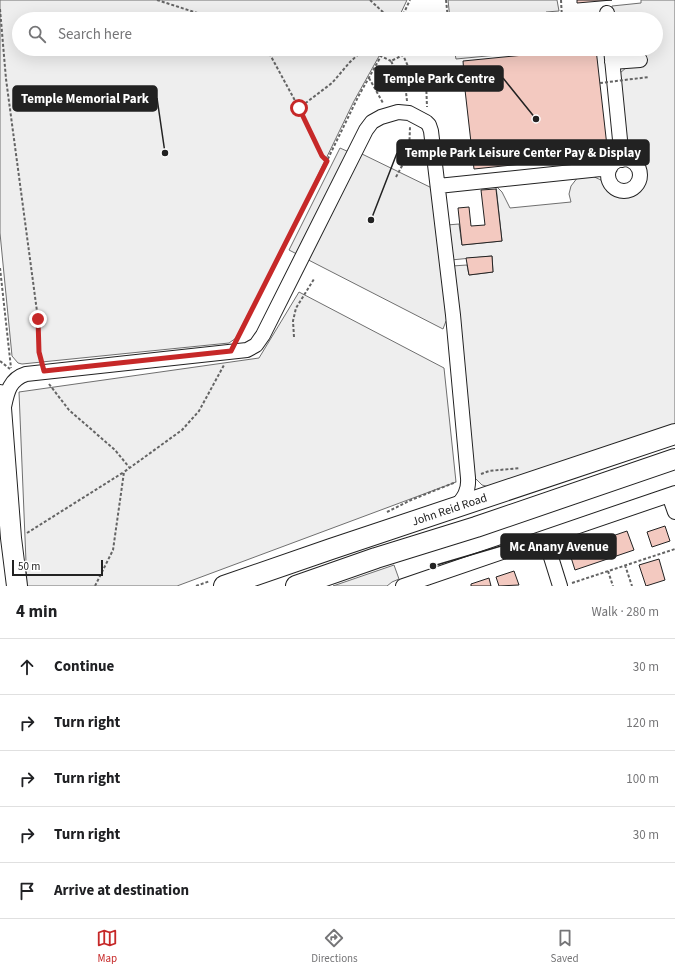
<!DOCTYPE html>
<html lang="en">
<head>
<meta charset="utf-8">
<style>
	body { margin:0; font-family:"Source Sans 3",sans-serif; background:#f2f2f2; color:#202124 }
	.scale { position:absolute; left:12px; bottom:10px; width:91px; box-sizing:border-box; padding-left:4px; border:2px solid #222; border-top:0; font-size:11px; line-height:14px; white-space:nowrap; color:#222; -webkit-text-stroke:3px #fff; paint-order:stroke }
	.stop { position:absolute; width:12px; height:12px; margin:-9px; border:3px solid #c62828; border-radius:50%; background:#fff }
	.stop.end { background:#c62828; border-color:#fff; box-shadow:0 1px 4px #0008 }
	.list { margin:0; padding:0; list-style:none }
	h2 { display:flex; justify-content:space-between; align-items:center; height:52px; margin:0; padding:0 16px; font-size:17px }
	h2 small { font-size:13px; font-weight:400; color:#757577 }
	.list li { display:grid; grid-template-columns:26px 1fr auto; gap:12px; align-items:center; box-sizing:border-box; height:56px; padding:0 16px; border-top:1px solid #e0e0e0 }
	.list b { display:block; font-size:15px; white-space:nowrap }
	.list em { font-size:13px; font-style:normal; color:#757577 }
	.icon { flex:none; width:22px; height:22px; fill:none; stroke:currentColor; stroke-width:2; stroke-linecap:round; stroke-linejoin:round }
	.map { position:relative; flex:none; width:675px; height:586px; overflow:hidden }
	.search { position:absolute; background:#fff; box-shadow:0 4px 16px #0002; left:12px; right:12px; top:12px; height:44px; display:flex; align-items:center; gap:10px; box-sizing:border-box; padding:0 14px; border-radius:22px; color:#757577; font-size:15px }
	.sheet { height:332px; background:#fff }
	nav { display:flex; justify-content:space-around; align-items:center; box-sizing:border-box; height:56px; border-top:1px solid #e0e0e0; background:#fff; font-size:11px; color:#757577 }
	nav a { display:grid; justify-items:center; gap:2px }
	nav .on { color:#c62828 }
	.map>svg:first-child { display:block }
</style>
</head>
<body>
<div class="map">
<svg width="675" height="586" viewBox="0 0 675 586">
	<rect width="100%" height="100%" fill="#fff"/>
	<!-- green -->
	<path fill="#eee" stroke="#6f6f6f" d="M0,0h407l-9,19h-379v30h364l-29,52 -50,103 -68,134 -7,5 -207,21 -4,-1 -6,-7 -12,-123z
		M448,0h109l2,11 -13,1v7h-96z
		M641,0h34v428l-182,60 -11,-3 -7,-7 -23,-212 15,-1 2,10 24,-3 -1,-16 -41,4 -4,-35 12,-1 3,21 40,-4 -6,-55 6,6 8,16 61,-6 -2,-8 2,-8 7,-9 12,-2 11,5 9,13 10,4 11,-1 8,-5 6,-9 1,-14 -6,-7 -10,-7 -4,-9 -6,-72 21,-18 -19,-1 -3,-5h37v-30h-43l-1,-13 29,-3z
		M454,49h95v1l-93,9z
		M299,292l145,76 12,114 -279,104h-150l-8,-194 240,-34z
		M394,565l5,14 -7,3 -5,4h-54z"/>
	<!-- parking -->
	<path fill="#ededed" stroke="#6f6f6f" d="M340,148l9,4 13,2 74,36 13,132 -3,-1 -3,8 -154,-79z"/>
	<!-- building -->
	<path fill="#f3c9c0" stroke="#222" d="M577,0h35l-35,3z
		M585,49h11l12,106 -134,14 -10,-88 -32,3 -1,-7 33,-3 -1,-13z
		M496,189l6,52 -40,4 -4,-37 11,-1 2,19 14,-1 -4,-35z
		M492,256l1,16 -24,3 -3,-17z
		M665,526l5,15 -18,6 -5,-15z
		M627,531l7,19 -59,20 -6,-19z
		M659,559l6,21 -19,6 -7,-21z
		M514,571l5,14 -20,1 -3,-9z
		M489,578l2,8h-20v-2z"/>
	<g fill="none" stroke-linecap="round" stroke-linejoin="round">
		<defs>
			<path id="minor" d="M607,13l1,6
				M611,49l11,111
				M612,62l28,-2
				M608 175a16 16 0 1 1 32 0a16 16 0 1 1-32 0Z
				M438,186l172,-18
				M4,407c3,-15 6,-28 22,-33l221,-24 9,-5 7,-10 103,-205 6,-8 9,-5 17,-5 11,1 17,9 3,3 2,6 22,184 15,163c1,13 -4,20 -13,30
				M669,495l6,17
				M545,538l15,48
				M403,586l272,-93"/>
			<g id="highway">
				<path d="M0,395l11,143 6,48"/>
				<path id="s1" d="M224,586l107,-37 344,-115"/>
				<path d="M296,586l80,-28 100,-31 199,-68"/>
			</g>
		</defs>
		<!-- minor casing -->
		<use href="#minor" stroke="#222" stroke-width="16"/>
		<!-- highway casing -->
		<use href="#highway" stroke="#222" stroke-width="22"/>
		<!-- path -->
		<path stroke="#646464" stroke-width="2" stroke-dasharray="3 2" stroke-linecap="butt" d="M157,0l59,19
			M370,0l15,14 10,5
			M446,0l2,19
			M561,0l1,19
			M0,9l6,70 32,240v24l3,17
			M401,19l9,-19
			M267,49l32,59 33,-25 18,-21 14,-13
			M366,49l25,12
			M400,49l3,6
			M369,78l14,25
			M426,81l1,26
			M407,101l-1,-9 -15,-31 12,-6 12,27 17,-2
			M299,108l23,48 5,5
			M396,177l13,-24 1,-26
			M0,268l11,100
			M294,337l-1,-16 3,-13 18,-29
			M238,338l63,-124 57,-117 27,-48
			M0,361l10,8
			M49,384l20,26 46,40 14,17
			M481,474l8,-3 31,-3
			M387,512l24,-12 45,-18
			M27,533l97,-61
			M625,565l7,21
			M608,571l5,15
			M572,583l103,-34
			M95,586l18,-36 11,-78 58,-42 17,-19 25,-46
			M196,586l14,-5"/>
		<!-- minor -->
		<use href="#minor" stroke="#fff" stroke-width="14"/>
		<!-- highway -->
		<use href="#highway" stroke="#fff" stroke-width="20"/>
		<!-- path-bridge -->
		<path stroke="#646464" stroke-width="2" stroke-dasharray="3 2" stroke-linecap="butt" d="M600,83l49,-6"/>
	</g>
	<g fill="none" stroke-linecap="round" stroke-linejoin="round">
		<!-- route -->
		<path stroke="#c62828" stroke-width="5" d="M38,319l1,33 5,19 187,-20 96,-190 -5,-5 -23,-48"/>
	</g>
	<g text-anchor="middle" stroke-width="3" stroke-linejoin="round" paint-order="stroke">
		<!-- street labels -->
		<g font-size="12" fill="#222" stroke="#fff">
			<text dy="4" stroke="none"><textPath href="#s1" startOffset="238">John Reid Road</textPath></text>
		</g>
	</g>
	<!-- callouts -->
	<path fill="none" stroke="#222" stroke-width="1.5" d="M536 119L503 78M165 153L157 98M371 220L397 153M433 566L501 546"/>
	<g fill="#222" stroke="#fff" stroke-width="1.5">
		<circle cx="536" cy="119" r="4"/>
		<circle cx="165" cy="153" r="4"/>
		<circle cx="371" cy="220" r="4"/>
		<circle cx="433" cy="566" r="4"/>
	</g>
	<g fill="#222" stroke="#222" stroke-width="1.5">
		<rect x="375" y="66" width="128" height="25" rx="4"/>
		<rect x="13" y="86" width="144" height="25" rx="4"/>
		<rect x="397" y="140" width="252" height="25" rx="4"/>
		<rect x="501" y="534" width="115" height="25" rx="4"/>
	</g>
	<g font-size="13" text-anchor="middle" font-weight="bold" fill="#fff">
		<text x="439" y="83">Temple Park Centre</text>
		<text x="85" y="103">Temple Memorial Park</text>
		<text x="523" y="157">Temple Park Leisure Center Pay &amp; Display</text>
		<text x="559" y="551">Mc Anany Avenue</text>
	</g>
</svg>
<div class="scale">50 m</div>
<div class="stop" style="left:299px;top:108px"></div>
<div class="stop end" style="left:38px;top:319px"></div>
<div class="search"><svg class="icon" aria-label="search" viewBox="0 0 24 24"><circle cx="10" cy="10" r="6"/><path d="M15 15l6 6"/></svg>Search here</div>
</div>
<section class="sheet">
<h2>4 min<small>Walk · 280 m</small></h2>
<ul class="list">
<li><svg class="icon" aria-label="ahead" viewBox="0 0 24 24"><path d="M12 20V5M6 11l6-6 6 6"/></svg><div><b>Continue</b></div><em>30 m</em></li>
<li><svg class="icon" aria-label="right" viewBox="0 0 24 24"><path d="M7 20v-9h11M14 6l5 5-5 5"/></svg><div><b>Turn right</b></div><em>120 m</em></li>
<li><svg class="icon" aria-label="right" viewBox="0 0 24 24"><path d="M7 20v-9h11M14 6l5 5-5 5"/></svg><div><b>Turn right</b></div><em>100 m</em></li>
<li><svg class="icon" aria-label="right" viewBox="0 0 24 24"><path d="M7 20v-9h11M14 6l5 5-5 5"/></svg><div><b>Turn right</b></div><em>30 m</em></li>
<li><svg class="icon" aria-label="arrive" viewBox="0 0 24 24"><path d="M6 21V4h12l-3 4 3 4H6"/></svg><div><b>Arrive at destination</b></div></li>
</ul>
</section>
<nav>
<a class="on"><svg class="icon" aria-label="map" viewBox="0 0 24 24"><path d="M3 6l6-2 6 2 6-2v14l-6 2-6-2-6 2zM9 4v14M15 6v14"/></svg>Map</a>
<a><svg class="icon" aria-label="directions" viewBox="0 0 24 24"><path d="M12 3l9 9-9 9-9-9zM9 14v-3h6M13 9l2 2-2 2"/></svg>Directions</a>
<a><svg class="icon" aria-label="saved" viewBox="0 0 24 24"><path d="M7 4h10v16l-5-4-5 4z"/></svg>Saved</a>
</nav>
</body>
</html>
